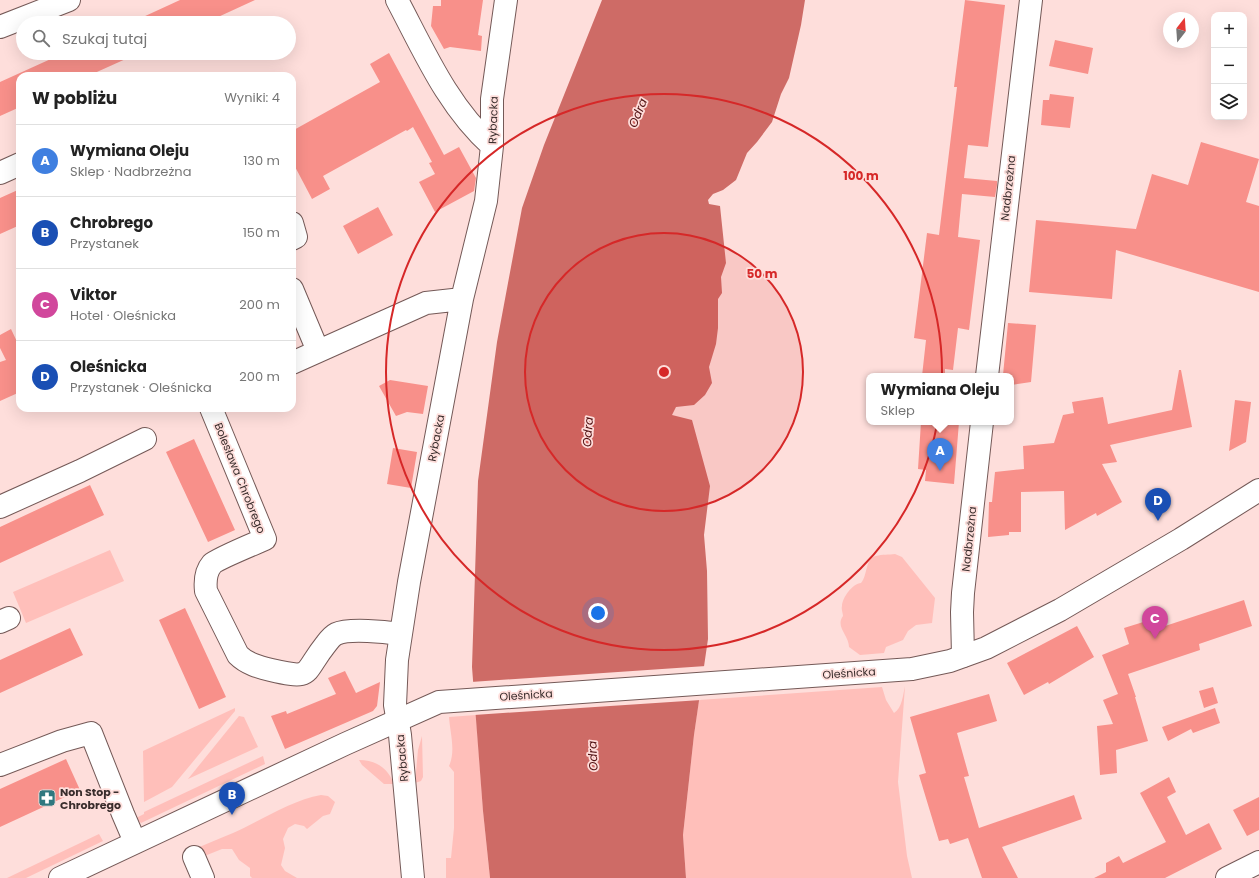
<!DOCTYPE html>
<html lang="pl">
<head>
<meta charset="utf-8">
<style>
	body { margin:0; font-family:Poppins,sans-serif; background:#f6f6f6; color:#222 }
	.controls { position:absolute; right:12px; top:12px; display:grid; overflow:hidden; border-radius:8px; box-shadow:0 4px 16px #0002 }
	.controls button { width:36px; height:36px; display:grid; place-items:center; padding:0; border:0; border-bottom:1px solid #e0e0e0; background:#fff; color:#222; font:20px sans-serif }
	.compass { position:absolute; left:1163px; top:12px; width:36px; height:36px; border-radius:50%; background:#fff; box-shadow:0 4px 16px #0002; rotate:17deg }
	.you { position:absolute; left:598px; top:613px; width:14px; height:14px; margin:-10px; border:3px solid #fff; border-radius:50%; background:#1a73e8; box-shadow:0 0 0 6px #1a73e833 }
	.badge { display:grid; place-items:center; width:26px; height:26px; border-radius:50%; background:#ea580c; color:#fff; font-size:13px; font-weight:700 }
	.pin { position:absolute; translate:-50% -33px; filter:drop-shadow(0 1px 2px #0008) }
	.pin::after { content:''; position:absolute; top:21px; width:14px; height:12px; background:inherit; clip-path:polygon(0 0,100% 0,50% 100%) }
	.popup { position:absolute; left:866px; top:373px; width:148px; height:52px; box-sizing:border-box; display:grid; place-content:center; border-radius:8px; background:#fff; filter:drop-shadow(0 1px 3px #0005); font-size:13px; white-space:nowrap; color:#767676 }
	.popup b { font-size:15px; color:#222 }
	.popup::after { content:''; position:absolute; left:50%; top:100%; margin-left:-8px; border:8px solid transparent; border-top-color:#fff }
	.list { margin:0; padding:0; list-style:none }
	h2 { display:flex; justify-content:space-between; align-items:center; height:52px; margin:0; padding:0 16px; font-size:17px }
	h2 small { font-size:13px; font-weight:400; color:#767676 }
	.list li { display:grid; grid-template-columns:26px 1fr auto; gap:12px; align-items:center; box-sizing:border-box; height:72px; padding:0 16px; border-top:1px solid #e0e0e0 }
	.list b { display:block; font-size:15px; white-space:nowrap }
	.list p { margin:0; font-size:13px; white-space:nowrap; color:#767676 }
	.list em { font-size:13px; font-style:normal; color:#767676 }
	.icon { flex:none; width:22px; height:22px; fill:none; stroke:currentColor; stroke-width:2; stroke-linecap:round; stroke-linejoin:round }
	.map { position:relative; flex:none; width:1259px; height:878px; overflow:hidden }
	.search { position:absolute; background:#fff; box-shadow:0 4px 16px #0002; left:16px; top:16px; width:280px; height:44px; display:flex; align-items:center; gap:10px; box-sizing:border-box; padding:0 14px; border-radius:22px; color:#767676; font-size:15px }
	.panel { position:absolute; background:#fff; box-shadow:0 4px 16px #0002; left:16px; top:72px; width:280px; height:340px; border-radius:12px }
	.map>svg:first-child { display:block }
</style>
</head>
<body>
<div class="map">
<svg width="1259" height="878" viewBox="0 0 1259 878">
	<rect width="100%" height="100%" fill="#fededb"/>
	<!-- green -->
	<path fill="#ffbfba" d="M110,550l14,31 -98,42 -13,-31z
		M895,554l7,3 33,41 -3,25 -16,2 -8,6 -5,9 -17,7 -2,6 -24,2 -11,-8c0,-12 -14,-20 -6,-31 0,-3 -2,-7 -1,-10 0,-8 11,-23 19,-23 7,-8 4,-25 15,-27 6,-2 13,-1 19,-2z
		M905,686l-7,96 9,74 5,22h-226l-3,-43 11,-100 5,-35 183,-13 4,13 8,13c8,-5 9,-18 11,-27z
		M235,708v3l-63,76 -28,15 -1,-51z
		M476,715l7,96 7,67h-44v-20h5l3,-30v-56l-5,-6c7,-15 1,-34 0,-49z
		M239,716l5,1 14,30 -70,32z
		M422,736l1,41 -2,4 -6,2 3,-33z
		M263,756l2,8 -124,59 -5,-5 8,-4v-2z
		M359,760c17,0 29,8 35,24h-10l-22,-19z
		M321,795l7,1 7,6 -5,12 -7,2 -16,13 -3,-3 -9,-2 -7,4 -5,11 2,9 -4,17 4,6 12,7h-45l-2,-2v-8l-11,-8 -7,-11h-10l-25,10 -5,-9c14,-6 27,-11 41,-17 27,-12 59,-33 88,-38z
		M99,834l4,7 -77,37h-19z"/>
	<!-- water -->
	<path fill="#ce6b66" d="M602,0h203l-4,25 -12,53 -8,16 -9,28 -15,20 -10,11 -11,27 -13,10 -10,4 -5,6 1,4 11,2 6,57 -5,14 1,16 -4,6v29l-2,16 -7,23 3,16 -7,12 -11,10 -18,2 -4,8 20,5 18,66 -6,49 3,36 1,68 -14,96 -11,100 3,43h-196l-7,-67 -11,-144 6,-186 19,-139 25,-134 22,-63z"/>
	<!-- pier -->
	<path fill="#fededb" d="M706,666l-5,34 -227,15 -3,-33z"/>
	<!-- building -->
	<path fill="#f8908a" d="M180,0h75l-50,23h-75z
		M441,0h42l-5,35 4,1 -1,15 -31,-4 -6,2 -13,-23 2,-20h8z
		M965,0l40,5 -17,142 -20,-2 -4,33 33,3v4l-2,12 -33,-3 -4,43 22,3 -11,90 -11,-2 -5,42 -8,-1v7h-23l4,-36 -12,-2 13,-105 12,2 18,-148h-3z
		M1055,40l38,8 -5,26 -39,-8z
		M64,53h75l-51,23h-68v31l-20,9v-34z
		M389,53l55,102 15,-8 17,31 -2,13 -39,21 -16,-30 16,-8 -6,-11 3,-1 -19,-35 -6,4 -1,-1 -83,46 7,13 -18,10 -20,-38v-30l88,-49 -10,-18z
		M1050,94l24,3 -4,31 -29,-3 2,-25h6z
		M1201,142l58,17 -13,43 13,4v86l-143,-42 -4,49 -83,-7 7,-72 100,9 16,-55 36,11z
		M20,189v36l-20,9v-36z
		M378,207l15,28 -35,19 -15,-28z
		M1008,323l28,2 -5,57 -20,3v-9l-8,-1z
		M11,329l9,19v44l-20,9v-39l6,-2 -6,-12v-13z
		M1179,370h2l11,57 -82,18 7,17 -15,2 20,38 -25,14 -1,-3 -31,17 -1,-39 -43,1v40h-12v3l-21,2 1,-35h3l3,-30 29,-3 -1,-23 31,-3 9,-28 11,-2 -2,-11 31,-5 5,27 64,-14z
		M390,380l38,6 -5,28 -16,-2 -11,4 -17,-30z
		M1235,400l16,2 -5,40 -17,9z
		M921,422h38l-5,62 -29,-3 1,-11 -8,-1z
		M194,439l41,91 -27,12 -42,-90z
		M393,448l24,4 -6,36 -24,-4z
		M90,485l14,30 -104,48v-36z
		M1244,600l8,26 -53,18 1,6 -72,24 8,23h-1l13,44 -32,9 1,23 -17,2 -3,-49 16,-2 -10,-24 15,-6 -16,-39 27,-11 -5,-16 29,-9 3,10z
		M185,608l41,89 -27,12 -40,-89z
		M1077,626l17,31 -45,27 -1,-2 -24,13 -17,-32z
		M70,628l13,27 -83,38v-33z
		M345,671l11,22 24,-11 -3,24 -4,5 -88,38 -14,-33 15,-5 1,3 49,-20 -8,-16z
		M1213,687l5,16 -14,5 -5,-17z
		M989,694l8,27 -40,12 12,43 -5,1 15,51 95,-33 8,24 -80,28 16,31h-36l-14,-40 -18,6 -2,-5 -9,2 -20,-66 7,-2 -16,-56z
		M1215,708l5,15 -27,10 -2,-4 -23,12 -6,-14z
		M66,759l14,31 -80,37v-38z
		M1169,777l7,15 -9,5 19,38 23,-12 13,26 -57,29h-71l12,-6v-9l13,-7 4,7 43,-21 -26,-49z
		M1259,797v33l-12,6 -14,-26z"/>
	<g fill="none" stroke-linecap="round" stroke-linejoin="round">
		<defs>
			<path id="minor" d="M397,0c27,51 51,107 95,146
				M0,27l69,-27
				M0,173l20,-9
				M292,223l4,14 -4,2
				M292,289l26,62
				M292,363l134,-60 36,-4
				M987,376l44,-376
				M211,408l54,131c-9,4 -48,20 -53,25 -6,7 -7,18 -6,27l32,64c9,9 21,12 33,15 43,10 31,4 55,-26 3,-4 6,-8 10,-10 13,-6 50,-2 64,0
				M0,507l80,-36 65,-32
				M0,622l9,-4
				M963,656l-1,-44 1,-19 19,-171
				M0,765l62,-24 29,-8 32,81 12,28
				M194,857l9,21
				M413,878l-13,-143 -5,-30 2,-45 12,-78 53,-283 24,-98 6,-55v-47l14,-99
				M1227,878l32,-16"/>
			<path id="major" d="M60,878l285,-134 94,-42 473,-33 38,-8 36,-13 74,-38 121,-71 78,-49"/>
		</defs>
		<!-- minor casing -->
		<use href="#minor" stroke="#745957" stroke-width="24"/>
		<!-- major casing -->
		<use href="#major" stroke="#745957" stroke-width="24"/>
		<!-- minor -->
		<use href="#minor" stroke="#fff" stroke-width="22"/>
		<!-- major -->
		<use href="#major" stroke="#fff" stroke-width="22"/>
	</g>
	<!-- distance rings -->
	<circle cx="664" cy="372" r="139" fill="#d62828" fill-opacity=".12"/>
	<g fill="none" stroke="#d62828" stroke-width="2">
		<circle cx="664" cy="372" r="139"/>
		<circle cx="664" cy="372" r="278"/>
	</g>
	<!-- icons -->
	<defs>
		<symbol id="pharmacy-square" viewBox="-11 -11 22 22"><rect x="-9" y="-9" width="18" height="18" rx="4" fill="#2f787f" stroke="#fededb"/><path d="M-2-6h4v4h4v4h-4v4h-4v-4h-4v-4h4Z" fill="#fff"/></symbol>
	</defs>
	<g fill-rule="evenodd">
		<use href="#pharmacy-square" x="37" y="788" width="20" height="20"/>
	</g>
	<g text-anchor="middle" stroke-width="3.5" stroke-linejoin="round" paint-order="stroke">
		<!-- street labels -->
		<g font-size="11" fill="#392d2c" stroke="#fededb">
			<text transform="translate(493 120) rotate(-88)" y="4">Rybacka</text>
			<text transform="translate(1008 188) rotate(-84)" y="4">Nadbrzeżna</text>
			<text transform="translate(436 438) rotate(-79)" y="4">Rybacka</text>
			<text transform="translate(240 478) rotate(68)" y="4">Bolesława Chrobrego</text>
			<text transform="translate(969 539) rotate(-84)" y="4">Nadbrzeżna</text>
			<text transform="translate(849 673) rotate(-4)" y="4">Oleśnicka</text>
			<text transform="translate(526 695) rotate(-4)" y="4">Oleśnicka</text>
			<text transform="translate(402 758) rotate(-95)" y="4">Rybacka</text>
		</g>
		<!-- poi labels -->
		<g font-size="11" font-weight="bold" fill="#392d2c" stroke="#fededb" text-anchor="start">
			<text x="60" y="796">Non Stop -<tspan x="60" dy="13">Chrobrego</tspan></text>
		</g>
		<!-- water labels -->
		<g font-size="12" font-style="italic" fill="#521213" stroke="#fededb">
			<text transform="translate(638 113) rotate(-68)" y="4">Odra</text>
			<text transform="translate(588 432) rotate(-86)" y="4">Odra</text>
			<text transform="translate(593 756) rotate(-93)" y="4">Odra</text>
		</g>
	</g>
	<circle cx="664" cy="372" r="6" fill="#d62828" stroke="#fededb" stroke-width="2"/>
	<g font-size="12" text-anchor="middle" font-weight="bold" fill="#d62828" stroke="#fededb" stroke-width="3.5" stroke-linejoin="round" paint-order="stroke">
		<text x="861" y="180">100 m</text>
		<text x="762" y="278">50 m</text>
	</g>
</svg>
<div class="controls">
<button>+</button>
<button>−</button>
<button><svg class="icon" aria-label="layers" viewBox="0 0 24 24"><path d="M12 4l9 5-9 5-9-5zM3 14l9 5 9-5"/></svg></button>
</div>
<svg class="compass" viewBox="-18 -18 36 36"><path d="M0-13l5 13h-10z" fill="#e53935"/><path d="M0 13l5-13h-10z" fill="#767676"/></svg>
<div class="you"></div>
<div class="pin badge" style="left:940px;top:471px;background:#3f7fe0">A</div>
<div class="popup"><b>Wymiana Oleju</b>Sklep</div>
<div class="pin badge" style="left:232px;top:815px;background:#1a4fb4">B</div>
<div class="pin badge" style="left:1155px;top:639px;background:#d1479c">C</div>
<div class="pin badge" style="left:1158px;top:521px;background:#1a4fb4">D</div>
<div class="search"><svg class="icon" aria-label="search" viewBox="0 0 24 24"><circle cx="10" cy="10" r="6"/><path d="M15 15l6 6"/></svg>Szukaj tutaj</div>
<section class="panel">
<h2>W pobliżu<small>Wyniki: 4</small></h2>
<ul class="list">
<li><span class="badge" style="background:#3f7fe0">A</span><div><b>Wymiana Oleju</b><p>Sklep · Nadbrzeżna</p></div><em>130 m</em></li>
<li><span class="badge" style="background:#1a4fb4">B</span><div><b>Chrobrego</b><p>Przystanek</p></div><em>150 m</em></li>
<li><span class="badge" style="background:#d1479c">C</span><div><b>Viktor</b><p>Hotel · Oleśnicka</p></div><em>200 m</em></li>
<li><span class="badge" style="background:#1a4fb4">D</span><div><b>Oleśnicka</b><p>Przystanek · Oleśnicka</p></div><em>200 m</em></li>
</ul>
</section>
</div>
</body>
</html>
